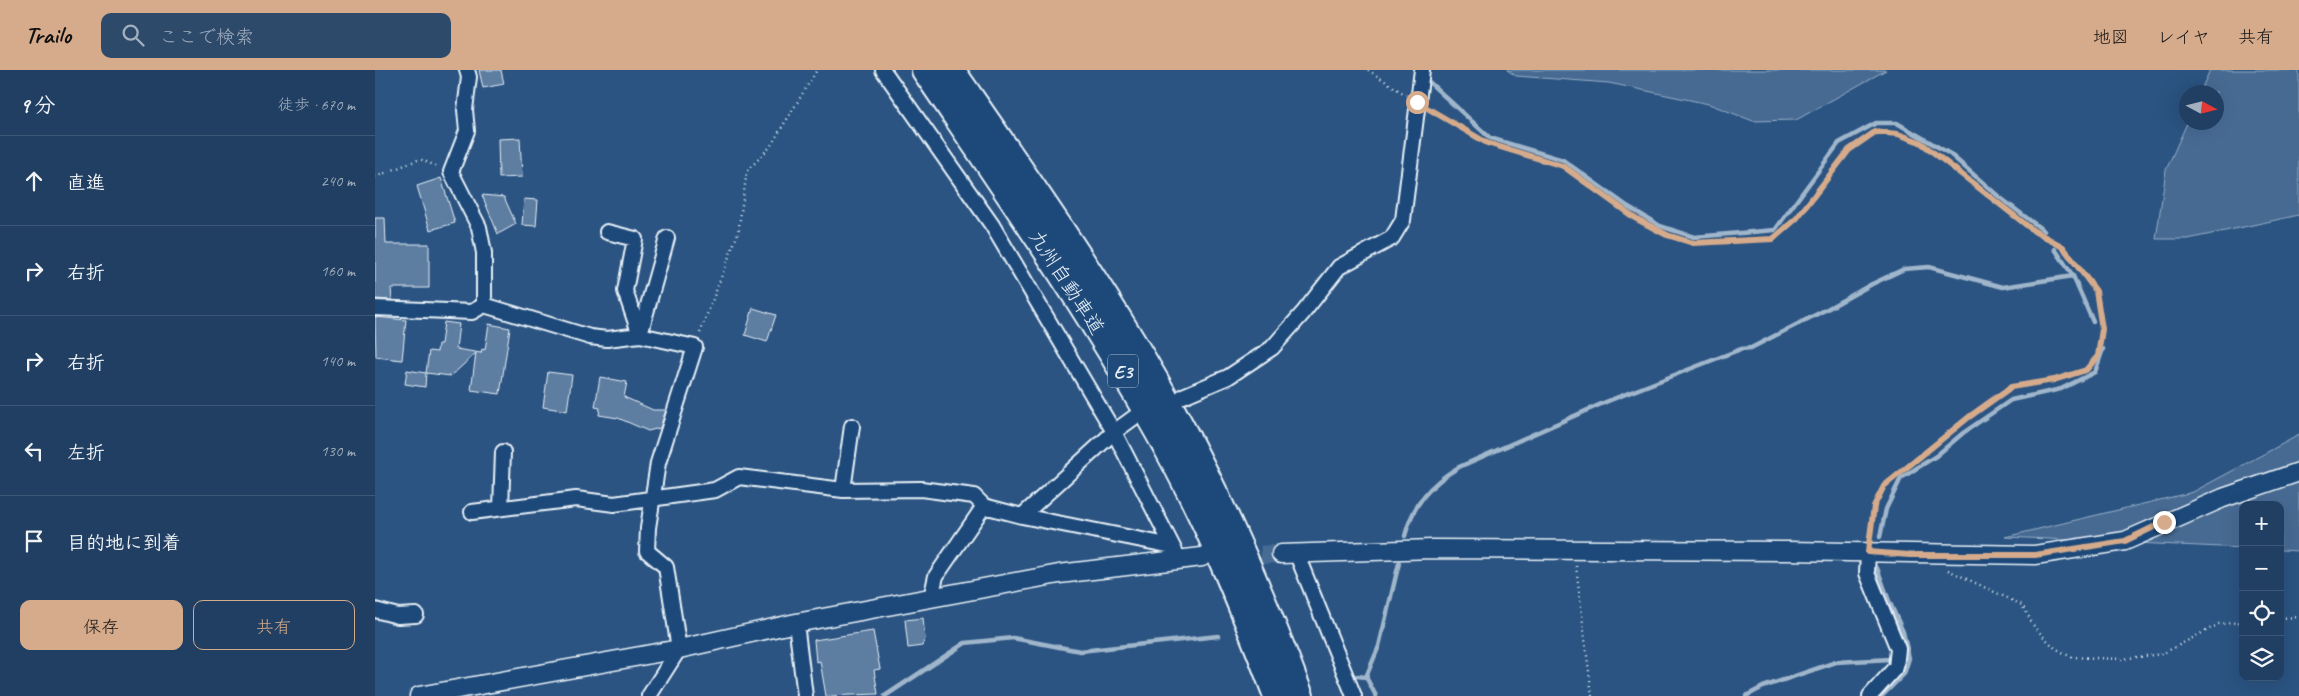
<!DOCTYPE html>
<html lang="ja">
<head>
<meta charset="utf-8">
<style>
	body { margin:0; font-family:Caveat,"Klee One",sans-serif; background:#2d4a6b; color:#f1f3f6 }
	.controls { position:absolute; right:15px; bottom:15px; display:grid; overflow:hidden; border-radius:10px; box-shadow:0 5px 20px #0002 }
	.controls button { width:45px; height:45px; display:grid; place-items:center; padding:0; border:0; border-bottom:1px solid #3d5877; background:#203f62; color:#f1f3f6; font:25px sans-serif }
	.compass { position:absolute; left:1804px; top:15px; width:45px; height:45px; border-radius:50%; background:#203f62; box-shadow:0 5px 20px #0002; rotate:97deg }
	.stop { position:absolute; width:15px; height:15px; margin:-11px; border:4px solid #d6ab8b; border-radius:50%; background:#fff }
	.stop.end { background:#d6ab8b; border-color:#fff; box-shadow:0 1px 5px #0008 }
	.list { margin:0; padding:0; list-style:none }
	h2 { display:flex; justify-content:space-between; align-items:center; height:65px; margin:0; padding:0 20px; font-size:21px }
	h2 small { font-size:16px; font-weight:400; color:#a2afbe }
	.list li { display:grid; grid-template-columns:32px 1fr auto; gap:15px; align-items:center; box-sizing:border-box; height:90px; padding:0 20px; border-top:1px solid #3d5877 }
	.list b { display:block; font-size:19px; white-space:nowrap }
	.list em { font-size:16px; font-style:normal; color:#a2afbe }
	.actions { display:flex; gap:10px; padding:15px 20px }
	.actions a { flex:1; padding:11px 0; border:1px solid #d6ab8b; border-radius:10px; text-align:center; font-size:18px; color:#d6ab8b }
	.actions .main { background:#d6ab8b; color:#111 }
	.icon { flex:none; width:28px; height:28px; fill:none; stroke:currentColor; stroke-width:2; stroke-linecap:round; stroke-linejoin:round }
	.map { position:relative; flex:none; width:1924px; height:626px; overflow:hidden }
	header { display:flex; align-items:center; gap:30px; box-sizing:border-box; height:70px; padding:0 25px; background:#d6ab8b; color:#111 }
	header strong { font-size:24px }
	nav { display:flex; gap:28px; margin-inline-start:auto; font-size:18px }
	.search { width:350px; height:45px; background:#2d4a6b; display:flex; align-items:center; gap:12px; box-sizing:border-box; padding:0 18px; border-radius:10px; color:#a2afbe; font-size:19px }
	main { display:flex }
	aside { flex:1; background:#203f62 }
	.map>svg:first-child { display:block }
</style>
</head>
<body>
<header>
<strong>Trailo</strong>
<div class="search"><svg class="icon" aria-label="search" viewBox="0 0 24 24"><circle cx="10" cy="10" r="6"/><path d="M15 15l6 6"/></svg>ここで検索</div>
<nav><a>地図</a><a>レイヤ</a><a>共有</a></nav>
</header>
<main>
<aside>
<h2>9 分<small>徒歩 · 670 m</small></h2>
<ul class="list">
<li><svg class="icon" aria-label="ahead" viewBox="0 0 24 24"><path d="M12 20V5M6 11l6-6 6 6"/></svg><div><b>直進</b></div><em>240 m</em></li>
<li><svg class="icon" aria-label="right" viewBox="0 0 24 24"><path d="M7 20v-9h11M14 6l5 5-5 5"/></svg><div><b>右折</b></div><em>160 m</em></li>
<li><svg class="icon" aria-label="right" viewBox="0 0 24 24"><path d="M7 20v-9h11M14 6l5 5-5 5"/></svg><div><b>右折</b></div><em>140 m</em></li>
<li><svg class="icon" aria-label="left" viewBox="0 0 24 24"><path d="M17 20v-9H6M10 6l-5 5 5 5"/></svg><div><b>左折</b></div><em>130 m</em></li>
<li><svg class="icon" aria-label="arrive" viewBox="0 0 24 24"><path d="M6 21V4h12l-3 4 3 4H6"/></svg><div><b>目的地に到着</b></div></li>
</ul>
<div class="actions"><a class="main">保存</a><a>共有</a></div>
</aside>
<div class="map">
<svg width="1924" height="626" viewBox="0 0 1924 626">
	<rect width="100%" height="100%" fill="#2b5482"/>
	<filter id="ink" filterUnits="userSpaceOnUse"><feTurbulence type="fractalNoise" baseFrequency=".02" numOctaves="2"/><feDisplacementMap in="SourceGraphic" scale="10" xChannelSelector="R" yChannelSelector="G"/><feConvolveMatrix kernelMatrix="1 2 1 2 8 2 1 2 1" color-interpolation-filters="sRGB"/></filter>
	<g filter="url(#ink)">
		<!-- green -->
		<path fill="#476b93" stroke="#98aec6" d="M1132,0h379l-90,50 -43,1 -44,-17 -100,-21 -93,-7z
			M1835,0h89v145l-111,24h-32l10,-69 21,-47 30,-1v-30h-17z
			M1924,365v116l-19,-1v-45h-37v43l-238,-11 188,-45z"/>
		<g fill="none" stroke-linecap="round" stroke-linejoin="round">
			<!-- stream -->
			<path stroke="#a0b6cb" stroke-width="4.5" d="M1053,11l62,57 73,22 64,46 33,20 34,11 81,-7 64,-87 37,-20h21l53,31 48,42 46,35
				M1680,179l18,27 20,46
				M1030,466c8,-32 25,-52 54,-69l149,-66 133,-52 10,-1 76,-39 45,-25 32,-15 25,-2 74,20 70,-11
				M1505,467l6,-28 15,-31 35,-22 27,-23 48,-33 50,-11 34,-17 8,-23
				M1502,498l12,33 14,31 6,26 -5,16 -22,22
				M982,606l9,1
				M510,626l80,-53 48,-5 67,13 138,-15
				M1001,626l-10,-19 13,-31 20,-83
				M1371,626l17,-9 73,-25 73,-4"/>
		</g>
		<!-- building -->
		<path fill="#5d7da1" stroke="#e8f1f8" d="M104,0h22l3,14 -21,4z
			M145,68l2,39 -23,1 -1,-39z
			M66,108l14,45 -25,7 -13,-44z
			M107,125l22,2 12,27 -18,10z
			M149,129l14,1 -2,26 -14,-1z
			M0,148h10l1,26h43v44h-38l1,12 -17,-1z
			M378,238l23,7 -9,27 -22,-7z
			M0,247l31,3 -4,40 -26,-3z
			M69,252l15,2 -3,25 25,4 1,-4 3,1 4,-26 21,4 -10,66 -29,-4 5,-37 -25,23 -25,-3 3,-22 8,1 1,-8h3z
			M32,300l19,3 -1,14 -20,-3z
			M173,302l24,3 -5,36 -24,-4z
			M225,307l27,5 -3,15 29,13h13l-6,18 -12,3 -30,-13 -19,-3 1,-7 -5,-1z
			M548,548l2,21 -3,7 -14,2 -3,-28z
			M498,561l7,38 -6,1 4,24 -52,2 -6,-35 -4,1 -2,-22z"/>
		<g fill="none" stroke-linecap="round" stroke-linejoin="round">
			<!-- tertiary-tunnel -->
			<path stroke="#476c94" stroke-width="18" stroke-dasharray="18 9" stroke-linecap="butt" d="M859,486l47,-2"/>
			<defs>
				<path id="minor" d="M92,0l2,7 -4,33 2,21 -16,41 28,55 5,26v52
					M508,0l109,155 122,207 65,127
					M232,162l28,7 -10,52 15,44
					M0,238l97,4 12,-7 106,32 17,2 33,-4 55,12 -37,116 -10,65 -1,23 19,16 13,82 -30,47
					M265,264l27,-96
					M808,326l45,-19 44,-29 31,-35 36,-46 53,-29 11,-18 19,-150
					M468,420l9,-64
					M126,438l2,-56
					M97,442l104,-13 38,5 101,-14 24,-13 104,13 78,-1 53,7 10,10
					M647,446l92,-84 22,-16
					M1493,482l-1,21 31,76 -2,18 -26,29
					M922,485l57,141
					M556,528l5,-22 48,-70 38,10 150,30
					M0,540l23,6 18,-1
					M421,553l9,73"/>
				<path id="tertiary" d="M906,484l152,-5 354,2 248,4 90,-14 98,-43 76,-26
					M44,626l260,-47 117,-26 263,-49 143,-17"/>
				<path id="motorway" d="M550,0c80,118 161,234 231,358 49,85 86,176 121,268
					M576,0c79,114 160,228 226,350 48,88 87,181 123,276"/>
			</defs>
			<!-- minor casing -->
			<use href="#minor" stroke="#e8f1f8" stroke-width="18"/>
			<!-- tertiary casing -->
			<use href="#tertiary" stroke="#e8f1f8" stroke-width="21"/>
			<!-- motorway casing -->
			<use href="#motorway" stroke="#e8f1f8" stroke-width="30"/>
			<!-- path -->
			<path stroke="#e8f1f8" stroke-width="2.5" stroke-dasharray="1 4" stroke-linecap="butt" d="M993,0l38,25
				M1057,41l55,32 77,23 71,52 32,17 26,8 80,-4 24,-21 52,-68 26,-18 23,2 22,8 114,89 29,16 33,44 6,38 -4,27 -12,14 -32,10 -43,7 -42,30 -85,69 -10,21 -4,31
				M0,107l45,-18 18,8
				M325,263l38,-100 9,-62 23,-24 47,-77
				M1201,496l16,130
				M1573,500l74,35 13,23 20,20 16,9 50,2 41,-5 57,-30 24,-2
				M1905,548l19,-1"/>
			<!-- minor -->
			<use href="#minor" stroke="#1f4a7a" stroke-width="14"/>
			<!-- tertiary -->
			<use href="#tertiary" stroke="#1f4a7a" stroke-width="18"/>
			<!-- motorway -->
			<use href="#motorway" stroke="#1f4a7a" stroke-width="26"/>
		</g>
	</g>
	<g fill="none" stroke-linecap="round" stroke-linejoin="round" filter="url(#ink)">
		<!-- route -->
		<path stroke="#d6ab8b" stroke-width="6" d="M1042,32l70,41 76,23 72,52 32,17 26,8 80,-4 24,-21 52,-68 26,-18 23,2 22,8 114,89 29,16 33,44 6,38 -4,27 -12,14 -32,10 -43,7 -42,30 -85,69 -10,20 -6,46 42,3h125l90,-14 39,-19"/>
	</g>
	<g text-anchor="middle" stroke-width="5" stroke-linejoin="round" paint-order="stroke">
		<!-- shield labels -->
		<rect fill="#1f4a7a" stroke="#acbfd2" stroke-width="1" x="733" y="284.5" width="30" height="33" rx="4"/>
		<g font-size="19" font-weight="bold" fill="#e8f1f8">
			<text x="748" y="308">E3</text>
		</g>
		<!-- street labels -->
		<g font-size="20" fill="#e8f1f8" stroke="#1f4a7a">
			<text transform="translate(692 212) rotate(57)" y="7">九州自動車道</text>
		</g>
	</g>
</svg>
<div class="controls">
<button>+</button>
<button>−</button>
<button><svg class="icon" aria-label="locate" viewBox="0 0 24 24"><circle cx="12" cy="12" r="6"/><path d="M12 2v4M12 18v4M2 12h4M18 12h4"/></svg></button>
<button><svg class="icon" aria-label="layers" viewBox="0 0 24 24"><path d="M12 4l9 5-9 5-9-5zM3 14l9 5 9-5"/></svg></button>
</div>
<svg class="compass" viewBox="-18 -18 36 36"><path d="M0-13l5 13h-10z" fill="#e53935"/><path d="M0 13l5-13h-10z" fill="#a2afbe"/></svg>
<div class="stop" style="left:1042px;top:32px"></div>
<div class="stop end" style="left:1789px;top:452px"></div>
</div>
</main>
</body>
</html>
